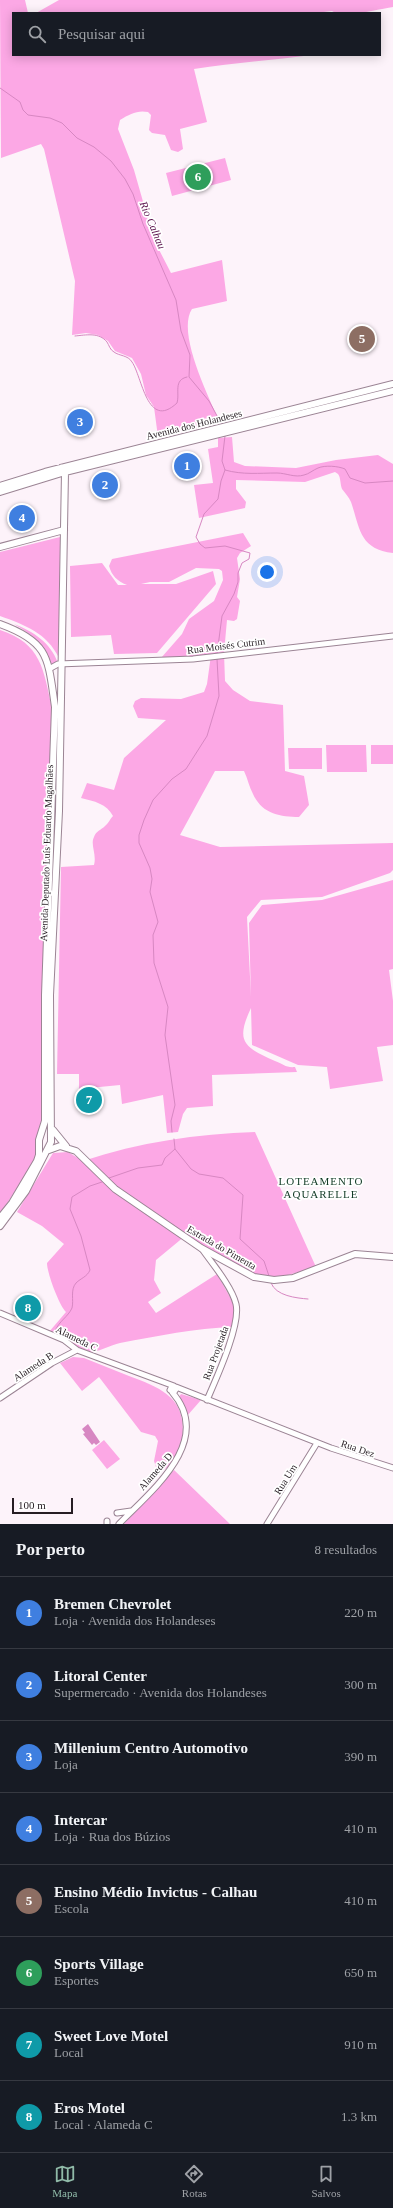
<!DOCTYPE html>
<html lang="pt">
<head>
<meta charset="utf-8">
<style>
	body { margin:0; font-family:"Times New Roman",serif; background:#20242c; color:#f1f3f6 }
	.scale { position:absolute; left:12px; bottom:10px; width:61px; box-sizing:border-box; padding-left:4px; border:2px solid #261d23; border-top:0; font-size:11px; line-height:14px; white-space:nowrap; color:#261d23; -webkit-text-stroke:3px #fff; paint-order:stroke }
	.you { position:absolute; left:267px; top:572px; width:14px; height:14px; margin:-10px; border:3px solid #fff; border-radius:50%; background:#1a73e8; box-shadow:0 0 0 6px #1a73e833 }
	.badge { display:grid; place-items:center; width:26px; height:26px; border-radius:50%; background:#90baa8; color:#fff; font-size:13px; font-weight:700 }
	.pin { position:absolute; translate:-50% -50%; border:2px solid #fff; box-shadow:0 1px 4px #0006 }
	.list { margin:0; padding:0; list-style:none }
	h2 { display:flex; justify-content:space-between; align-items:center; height:52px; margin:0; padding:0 16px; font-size:17px }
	h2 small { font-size:13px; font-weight:400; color:#9ea1a6 }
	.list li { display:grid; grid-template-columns:26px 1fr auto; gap:12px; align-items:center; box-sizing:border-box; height:72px; padding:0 16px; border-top:1px solid #363941 }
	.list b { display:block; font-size:15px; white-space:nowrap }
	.list p { margin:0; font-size:13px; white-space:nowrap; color:#9ea1a6 }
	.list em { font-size:13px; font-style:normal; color:#9ea1a6 }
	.icon { flex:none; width:22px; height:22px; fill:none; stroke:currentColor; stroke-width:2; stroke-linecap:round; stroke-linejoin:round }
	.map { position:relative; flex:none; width:393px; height:1524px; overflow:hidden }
	.search { position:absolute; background:#171b24; box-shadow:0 2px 10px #0003; left:12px; right:12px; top:12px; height:44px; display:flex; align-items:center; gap:10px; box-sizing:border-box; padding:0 14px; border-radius:0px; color:#9ea1a6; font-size:15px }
	.sheet { height:628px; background:#171b24 }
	nav { display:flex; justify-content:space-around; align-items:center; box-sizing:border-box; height:56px; border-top:1px solid #363941; background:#171b24; font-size:11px; color:#9ea1a6 }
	nav a { display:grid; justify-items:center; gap:2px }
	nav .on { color:#90baa8 }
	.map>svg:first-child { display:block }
</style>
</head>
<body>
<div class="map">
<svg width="393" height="1524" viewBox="0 0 393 1524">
	<rect width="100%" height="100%" fill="#fdf3fa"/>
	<!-- green -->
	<path fill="#fca8e5" d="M0,0h25l3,13h-15v42h299c-39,5 -79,8 -118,14l13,53 -27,7 3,20 -5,3 -7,-2 -6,-15 -13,-2 -3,-3 2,-15 -3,-3c-11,-2 -18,2 -28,8l-2,9 16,41 20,70 17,33 51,-13 5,41 -35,8c-16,24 18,90 28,114l-62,14 -4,-30 -8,-12 -5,-21 -9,-16 -17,-7 -7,-10 -10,-6 -12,-2 -14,2 3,-54 -31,-132 -3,-5 -40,14z
		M59,0h334v7c-14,2 -50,12 -61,4l-16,2h-280z
		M225,158l6,22 -59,16 -6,-23z
		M232,437l2,25 11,4 51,2 40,-8 42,-5 15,9v89c-34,-4 -33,-25 -42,-51 -2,-5 -6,-9 -9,-13 -2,-5 -1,-11 -4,-15l-3,-2 -30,10 -69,-2v9l10,13 -1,6 -46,10 -5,-33 19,-2 -5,-34 10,-2v-9z
		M243,533l8,13 -11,7 -3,5 3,21 -3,18 3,4 -3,18 -3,2 -7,-1 -3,33 1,28 8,9 17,11 33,4 2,66 19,5 5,29 -10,12c-19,0 -37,-3 -46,-23 -4,-7 -5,-15 -9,-23h-29l-35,64 40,12 173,-4v27l-3,3 -68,24 -61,3 -14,17 4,80 -2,-74 13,-18 60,-5 71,-20v89l-4,1 4,31v44l-16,2 6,34 -53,8 -3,-22 -29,-2 -46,-20 -1,-37c-16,34 -7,39 24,53 8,3 11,7 20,6l2,5 -85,3 1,31 -26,2 -4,6 -5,18 -11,1 -4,-38 -41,9 -2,-19 -41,4v-15h-22l4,-207 33,-2c3,-11 -4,-20 0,-28 2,-6 7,-7 11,-11 3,-2 5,-7 8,-10 -6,-12 -19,-15 -32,-18l6,-15 27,7 10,-32 42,-38 -28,-2 -5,-12 2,-5 6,-3 40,1 23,-7 3,-8 4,-29 -50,3 21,-24 7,-15 25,-18 9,-21 -1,-9 -3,-2 -23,-1 -27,14h-19l-9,2h35l37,-13 3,13 -59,69 -43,1 -3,-19 -40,2 -1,-71 32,-3 16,22h9c-10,-4 -15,-9 -18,-19l3,-7z
		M60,537l2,1 -3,120c-12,-25 -34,-33 -59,-42v-64z
		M14,624c20,8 36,18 44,39l-7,1c-6,-20 -20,-30 -37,-40z
		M0,630c42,14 43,39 52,78l-8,413 -7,23 -2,17 -35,53z
		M326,745h40l1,27h-40z
		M371,745h22v19h-22z
		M288,748h34v21h-33z
		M255,1132l61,135 -42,12 -23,-3 -66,-40 -29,24 -2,20 7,13 -13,9 8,11 61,-39 18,32 -2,21c-38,1 -75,9 -113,16 -9,2 -22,9 -29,9 -11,0 -32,-15 -42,-20l17,-20c-7,-7 -19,-39 -19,-49l17,-19 -22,-18 -25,-14 36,-59 15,-1 15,9c56,-19 114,-27 172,-29z
		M73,1357l11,1c15,6 30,12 45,18 32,12 59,22 53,64 -2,10 -9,26 -19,30l-7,-3 -2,-6 4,-20 -3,-5 -14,-4 -42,-55 -17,14 -22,-28z
		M181,1394l20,6 -14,16 -8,-19z
		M104,1440l16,19 -13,10 -15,-19z
		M174,1470l56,54h-106z"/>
	<!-- water -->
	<path fill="#d787c2" d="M88,1424l12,18 -4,3 -2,-2 -2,2 -9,-11 2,-1 -3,-4z"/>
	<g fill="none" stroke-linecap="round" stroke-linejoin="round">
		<!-- stream -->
		<path stroke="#d787c2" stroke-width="1" d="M0,88l20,14 3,8 5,5 22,3 12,5 15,15 17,9 17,14 14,18 8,15 10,30 33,76 5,31 9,24 -1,22 20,24 13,24
			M75,336c11,-1 24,-4 32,6 2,3 3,8 7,10 5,4 14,3 18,10 10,14 15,69 45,41 3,-10 -4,-23 10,-26
			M225,436l-3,25 3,9c18,5 34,3 52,3 9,0 18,5 27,2 5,-1 9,-5 14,-7 7,-3 20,-2 27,1l5,9 15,5 28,-2
			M217,654l5,-38 12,-22 4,-12v-9l4,-10 7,-4 1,-6 -25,-7 -20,2 -5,-4 -4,-7 8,-23 14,-15 3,-18 4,-11
			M172,1132l-1,-11 4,-16 -10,-70 3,-28 -14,-44 -1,-28 5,-13 -8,-30 2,-13 -2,-11 -11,-25v-8l5,-15 9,-20 19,-21 14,-10 21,-33 12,-40 -2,-37
			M175,1149l16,20 8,5 24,4 20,17 -3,44 24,22 5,15
			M109,1178l29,-10 24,-3 3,-7 10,-9 -1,-10
			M271,1283c5,13 25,15 37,16
			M55,1331c4,-10 13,-14 17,-23 2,-8 -2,-18 4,-25 5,-5 11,-6 14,-13l-9,-34 -11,-27 2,-12 18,-11 12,-4"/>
		<defs>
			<path id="minor" d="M49,669l9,-5 135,-5 200,-23
				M202,1249c10,14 30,38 34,55 5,21 -20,75 -29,96
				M0,1313l64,27 13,10 97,36 2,3 -2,3 -4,-2 2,-4
				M176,1387l155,61 62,20
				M0,1398l52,-35 25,-13
				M117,1513l14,-2
				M107,1521v3
				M119,1524c32,-33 96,-83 53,-132
				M267,1524l50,-81"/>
			<path id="major" d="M0,486l45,-14 348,-88
				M0,492l65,-20 328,-81
				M0,547l64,-17
				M0,624c50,18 48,35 55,83l-10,288v126l-6,19v15l-2,6 -25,42 -12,15
				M53,1130l13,16
				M49,1150l11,-4 16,5 39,38 86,59 53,29 20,3 19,-2 62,-24 38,3
				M0,1226l26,-35 25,-49 -1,-147 9,-184 6,-339 -4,-4"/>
		</defs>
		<!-- minor casing -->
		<use href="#minor" stroke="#9b8494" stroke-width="7"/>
		<!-- major casing -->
		<use href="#major" stroke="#9b8494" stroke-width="8"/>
		<!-- minor -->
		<use href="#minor" stroke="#fff" stroke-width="5"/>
		<!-- major -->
		<use href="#major" stroke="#fff" stroke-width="6"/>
	</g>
	<g text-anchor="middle" stroke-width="3.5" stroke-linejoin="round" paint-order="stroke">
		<!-- street labels -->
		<g font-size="10" fill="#261d23" stroke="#fff">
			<text transform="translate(194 424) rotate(-14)" y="4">Avenida dos Holandeses</text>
			<text transform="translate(226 645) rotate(-7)" y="4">Rua Moisés Cutrim</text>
			<text transform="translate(46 853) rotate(-88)" y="4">Avenida Deputado Luís Eduardo Magalhães</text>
			<text transform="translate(222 1247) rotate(30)" y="4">Estrada do Pimenta</text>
			<text transform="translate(77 1338) rotate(26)" y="4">Alameda C</text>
			<text transform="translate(215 1353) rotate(-70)" y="4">Rua Projetada</text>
			<text transform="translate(33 1366) rotate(-33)" y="4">Alameda B</text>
			<text transform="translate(358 1448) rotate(19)" y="4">Rua Dez</text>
			<text transform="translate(155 1471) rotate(-49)" y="4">Alameda D</text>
			<text transform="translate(285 1479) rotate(-58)" y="4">Rua Um</text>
		</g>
		<!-- water labels -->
		<g font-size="11" font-style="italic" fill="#5b134d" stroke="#fff">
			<text transform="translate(153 225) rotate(67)" y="4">Rio Calhau</text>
		</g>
		<!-- neighbourhood labels -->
		<g font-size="11" letter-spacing="1" fill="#123b26" stroke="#fff">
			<text x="321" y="1185">LOTEAMENTO<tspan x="321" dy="13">AQUARELLE</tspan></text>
		</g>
	</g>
</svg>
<div class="scale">100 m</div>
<div class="you"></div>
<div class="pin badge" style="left:187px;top:466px;background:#3f7fe0">1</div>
<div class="pin badge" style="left:105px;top:485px;background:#3f7fe0">2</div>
<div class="pin badge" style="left:80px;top:422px;background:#3f7fe0">3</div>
<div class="pin badge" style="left:22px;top:518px;background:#3f7fe0">4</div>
<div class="pin badge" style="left:362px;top:339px;background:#8d6e63">5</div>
<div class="pin badge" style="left:198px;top:177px;background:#2e9e5b">6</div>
<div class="pin badge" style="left:89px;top:1100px;background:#0f9aa8">7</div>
<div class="pin badge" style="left:28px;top:1308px;background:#0f9aa8">8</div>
<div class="search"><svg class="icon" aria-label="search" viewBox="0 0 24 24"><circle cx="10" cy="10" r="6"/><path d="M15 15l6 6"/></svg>Pesquisar aqui</div>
</div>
<section class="sheet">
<h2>Por perto<small>8 resultados</small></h2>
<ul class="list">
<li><span class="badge" style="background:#3f7fe0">1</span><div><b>Bremen Chevrolet</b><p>Loja · Avenida dos Holandeses</p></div><em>220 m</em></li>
<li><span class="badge" style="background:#3f7fe0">2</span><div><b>Litoral Center</b><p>Supermercado · Avenida dos Holandeses</p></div><em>300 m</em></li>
<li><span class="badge" style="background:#3f7fe0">3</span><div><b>Millenium Centro Automotivo</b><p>Loja</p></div><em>390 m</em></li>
<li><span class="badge" style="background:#3f7fe0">4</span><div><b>Intercar</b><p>Loja · Rua dos Búzios</p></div><em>410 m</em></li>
<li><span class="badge" style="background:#8d6e63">5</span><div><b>Ensino Médio Invictus - Calhau</b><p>Escola</p></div><em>410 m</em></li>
<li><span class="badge" style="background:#2e9e5b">6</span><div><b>Sports Village</b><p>Esportes</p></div><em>650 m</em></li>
<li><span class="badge" style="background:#0f9aa8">7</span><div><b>Sweet Love Motel</b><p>Local</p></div><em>910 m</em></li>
<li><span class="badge" style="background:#0f9aa8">8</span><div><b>Eros Motel</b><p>Local · Alameda C</p></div><em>1.3 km</em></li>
</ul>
</section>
<nav>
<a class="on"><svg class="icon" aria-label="map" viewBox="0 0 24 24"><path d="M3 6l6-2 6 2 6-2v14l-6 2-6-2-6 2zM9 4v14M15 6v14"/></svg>Mapa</a>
<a><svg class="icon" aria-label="directions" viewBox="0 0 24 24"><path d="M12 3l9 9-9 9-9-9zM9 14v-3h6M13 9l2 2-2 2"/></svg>Rotas</a>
<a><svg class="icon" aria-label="saved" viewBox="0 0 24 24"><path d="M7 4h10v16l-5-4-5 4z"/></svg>Salvos</a>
</nav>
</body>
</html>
